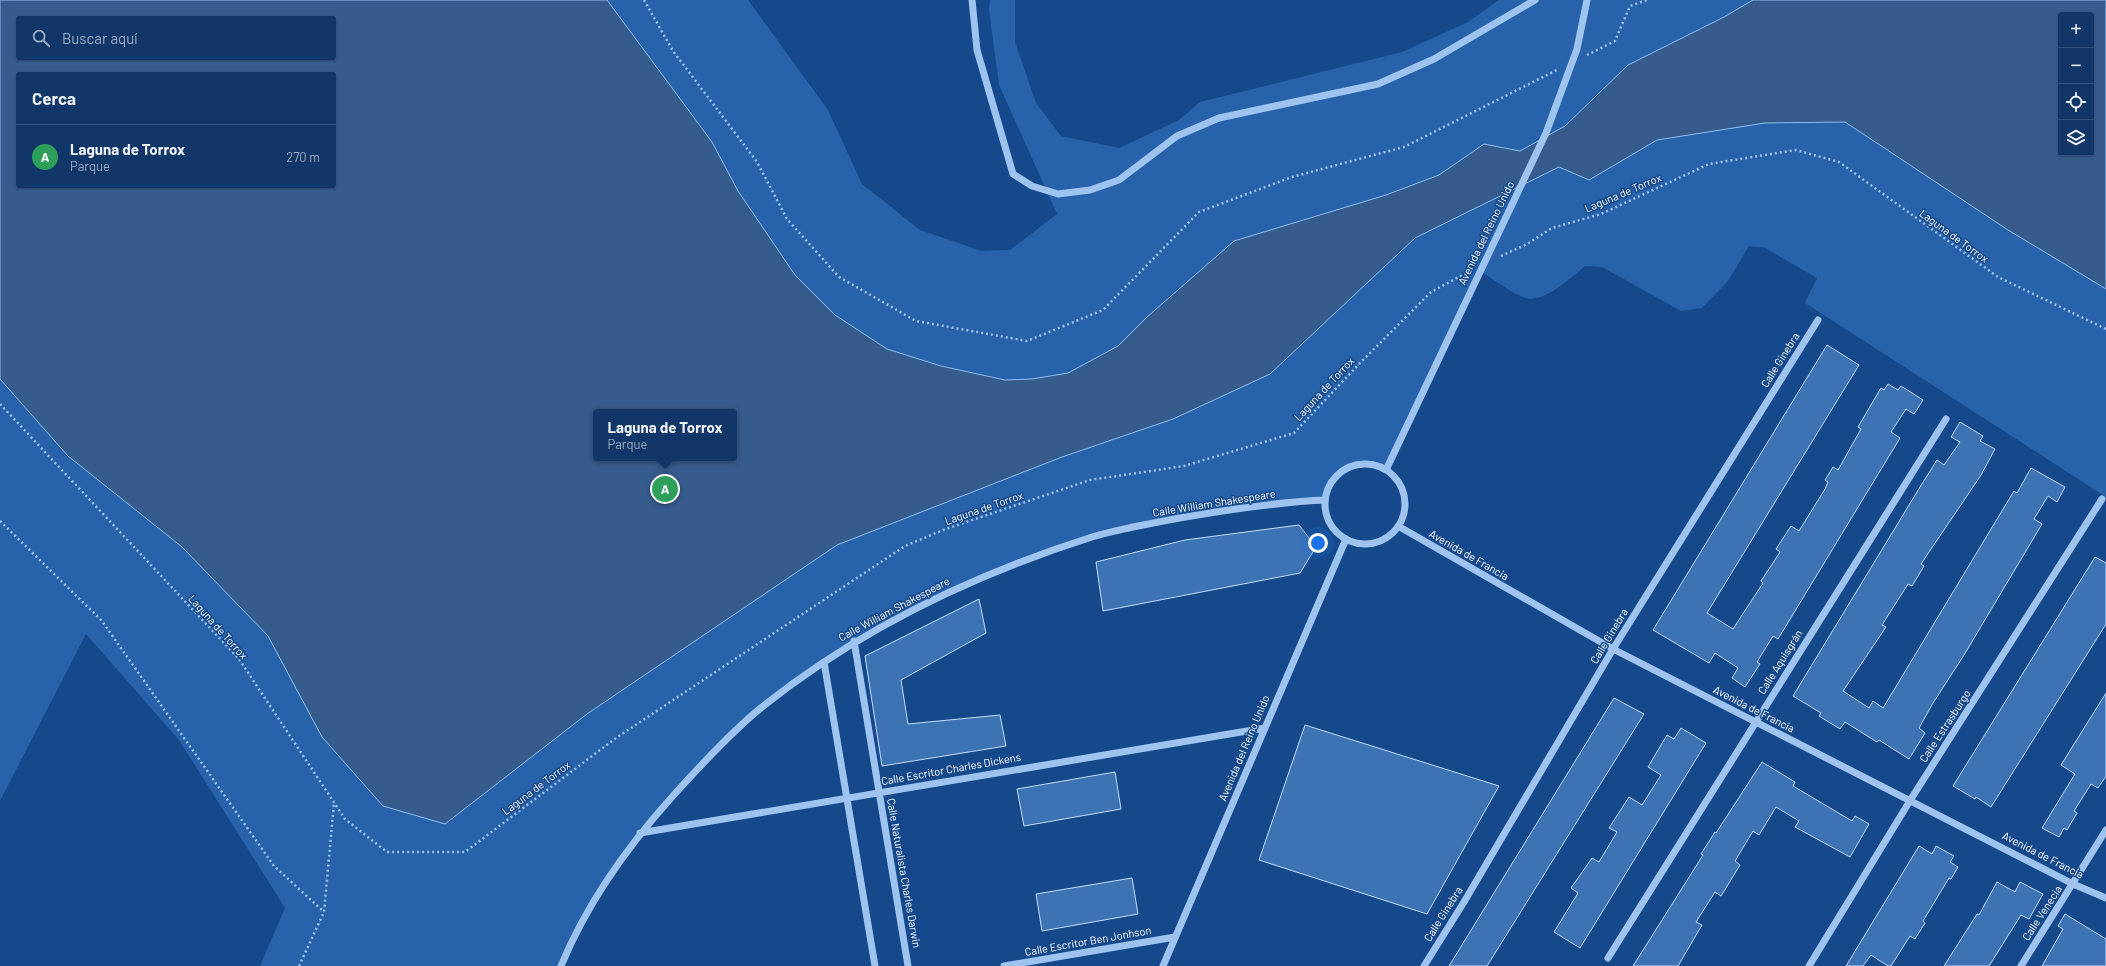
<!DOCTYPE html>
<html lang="es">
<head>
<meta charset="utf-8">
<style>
	body { margin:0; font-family:Barlow,sans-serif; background:#1e4271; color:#f1f3f6 }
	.controls { position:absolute; right:12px; top:12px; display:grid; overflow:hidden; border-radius:4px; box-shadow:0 1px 3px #0004 }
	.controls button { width:36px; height:36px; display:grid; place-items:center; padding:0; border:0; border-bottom:1px solid #30517c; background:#103768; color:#f1f3f6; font:20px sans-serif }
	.you { position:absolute; left:1318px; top:543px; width:14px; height:14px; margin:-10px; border:3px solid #fff; border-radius:50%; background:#1a73e8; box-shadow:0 0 0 6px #1a73e833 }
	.badge { display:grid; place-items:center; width:26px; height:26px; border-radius:50%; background:#ffd05c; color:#fff; font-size:13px; font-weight:700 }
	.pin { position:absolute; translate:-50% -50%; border:2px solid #fff; box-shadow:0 1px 4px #0006 }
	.popup { position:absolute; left:593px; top:409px; width:144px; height:52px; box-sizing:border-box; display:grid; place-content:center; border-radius:4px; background:#103768; filter:drop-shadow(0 1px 3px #0005); font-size:13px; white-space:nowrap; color:#9cacc0 }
	.popup b { font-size:15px; color:#f1f3f6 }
	.popup::after { content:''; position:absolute; left:50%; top:100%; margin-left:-8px; border:8px solid transparent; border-top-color:#103768 }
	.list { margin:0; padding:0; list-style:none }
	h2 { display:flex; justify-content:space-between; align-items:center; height:52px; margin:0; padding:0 16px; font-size:17px }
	h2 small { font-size:13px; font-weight:400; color:#9cacc0 }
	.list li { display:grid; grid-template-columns:26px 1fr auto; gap:12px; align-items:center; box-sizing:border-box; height:64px; padding:0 16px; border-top:1px solid #30517c }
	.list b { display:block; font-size:15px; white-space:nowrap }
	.list p { margin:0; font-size:13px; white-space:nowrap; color:#9cacc0 }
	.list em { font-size:13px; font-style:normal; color:#9cacc0 }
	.icon { flex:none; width:22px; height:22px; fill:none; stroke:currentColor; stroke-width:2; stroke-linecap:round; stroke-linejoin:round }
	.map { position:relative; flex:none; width:2106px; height:966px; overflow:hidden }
	.search { position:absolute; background:#103768; box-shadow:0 1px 3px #0004; left:16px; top:16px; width:320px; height:44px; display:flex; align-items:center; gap:10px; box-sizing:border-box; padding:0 14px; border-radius:4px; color:#9cacc0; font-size:15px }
	.panel { position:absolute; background:#103768; box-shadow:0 1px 3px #0004; left:16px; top:72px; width:320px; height:116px; border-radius:4px }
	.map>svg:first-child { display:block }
</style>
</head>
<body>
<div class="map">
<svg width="2106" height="966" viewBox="0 0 2106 966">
	<rect width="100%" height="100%" fill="#15498b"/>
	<!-- green -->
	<path fill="#2762aa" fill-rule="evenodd" d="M0,0h748l80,110 34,74 58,46 62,21 28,-1 47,-36 -58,-129 -10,-75 1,-10h25v42l21,61 25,33 58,12 60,-28 21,-18 202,-50 66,-30 31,-22h607v497l-301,-194 12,-25 -52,-30 -16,-2 -21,35 -26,27 -21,3 -79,-44 -17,-1c-13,11 -40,37 -59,32 -10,-2 -33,-19 -43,-25l-96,195c-33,-8 -49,8 -65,34h-67l-161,36 -141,52 -97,50 -95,71 -57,52 -64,66 -72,120 -6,17h-302l25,-58 -106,-168 -93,-106 -86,167zM2061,15h30v138h-30zM18,18h316v40h-316zM18,74h316v112h-316zM596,412h138v46h-138z"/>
	<!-- water -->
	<path fill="#365c8d" stroke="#90bef2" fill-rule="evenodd" d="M0,0h607l105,142 26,49 57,84 40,40 52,34 54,17 64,14 27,-1 36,-6 50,-27 29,-29 87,-76 152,-46 53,-20 45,-31 36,7 45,-25 63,-61 96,-48 29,-17h353v289l-98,-59 -163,-108 -80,1 -108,17 -68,40 -30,-13 -144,71 -145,136 -97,45 -111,38 -225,88 -250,169 -142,110 -62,-18 -61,-69 -54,-101 -86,-89 -114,-91 -68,-77zM2061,15h30v138h-30zM18,18h316v40h-316zM18,74h316v112h-316zM596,412h138v46h-138z"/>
	<!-- building -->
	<path fill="#3d72b4" stroke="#c4ddfb" d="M1827,345l32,20 -152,248 26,16 30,-46 -2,-2 19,-29 -4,-3 15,-23 8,5 26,-42 3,-7 -3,-2 8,-13 5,3 23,-41 -3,-2 23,-39 3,2 4,-6 10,6 3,-4 22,14 -9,14 -8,-5 -15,23 9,6 -122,201 -5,-3 -16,26 3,2 -15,23 -13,-9 6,-10 -23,-15 -6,10 -56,-33z
		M1960,422l23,14 -3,5 15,8 -14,26 -60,89 3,2 -12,20 -4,-2 -26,41 4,2 -43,64 26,17 4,-7 10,7 131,-217 3,2 14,-25 34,19 -8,15 -9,-6 -14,23 8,5 -78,131 -31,48 -14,25 6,5 -16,26 -30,-19 -2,2 -32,-20 -5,7 -21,-13 2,-3 -28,-17 127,-209 17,-27 7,5 16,-23 -9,-5z
		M1299,525l17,22 -16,26 -197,38 -7,-49 89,-22z
		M2095,557l11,6v61l-115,183 -15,-10 -1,2 -22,-13z
		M979,599l7,34 -85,47 7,44 92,-9 6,31 -124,20 -17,-110z
		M2106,693v83l-8,12 -7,-4 -17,27 3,2 -10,17 -3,-2 -5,9 -17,-9 33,-54 -14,-9z
		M1614,698l30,16 -157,252h-38z
		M1305,725l194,61 -72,128 -168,-54z
		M1681,728l25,15 -126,205 -26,-16 24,-39 -7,-5 21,-30 7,4 18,-30 -8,-4 20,-31 13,8 19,-30 -13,-8 19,-32 7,4z
		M1762,762l33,20 -2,4 59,35 3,-5 14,8 -19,33 -55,-30 4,-6 -23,-14 -17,28 -6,-4 -18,30 5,4 -19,31 -6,-4 -19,30 6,3 -24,41h-45l70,-111 -2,-1 14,-22 1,1z
		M1115,772l6,37 -97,17 -7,-37z
		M1919,846l13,8 4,-8 18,10 -4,6 8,5 -7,12 -2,-1 -26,43 2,2 -10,16 -5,-3 -19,30h-3l-17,-11 -8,11h-17z
		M1132,878l6,36 -96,17 -6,-37z
		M1997,882l18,10 5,-10 23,12 -14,25 -8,-4 -32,51h-45l33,-52 2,1z
		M2065,914l41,25v27h-64l21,-37 -5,-3z"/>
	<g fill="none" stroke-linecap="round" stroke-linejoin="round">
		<!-- path -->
		<path stroke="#9ec3ef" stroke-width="2.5" stroke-dasharray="2 3" stroke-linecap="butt" d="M644,0l29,51 84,111 30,57 52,58 77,44 111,20 76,-31 96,-98 93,-35 112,-30 153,-77
			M1587,55l28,-14 15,-35 17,-6
			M1501,256l26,-12 25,-16 49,-14 108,-50 87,-14 43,12 159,115 108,52
			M0,404l239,255 106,160 42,33h78l151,-114 289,-192 38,-16 147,-50 94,-14 110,-33 67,-71 70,-70 37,-20
			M0,521l102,100 172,245 50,46
			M299,966l25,-54 10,-109"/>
		<!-- minor -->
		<path stroke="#9ec3ef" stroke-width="7" d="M972,0l5,50 36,124 19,12 26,8 32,-4 29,-10 58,-44 42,-18 159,-34 56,-25 101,-59
			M1325 504a40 40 0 1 1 80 0a40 40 0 1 1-80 0Z
			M1386,470l160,-337 31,-84 10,-49
			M1398,526l215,123 460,235 33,14
			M854,641l54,325
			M824,662l51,304
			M640,833l625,-105
			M1608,958l338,-539
			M561,966c26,-63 66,-119 111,-169 26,-29 59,-65 90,-90 99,-79 210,-132 330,-170 13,-4 28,-7 41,-10 34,-7 68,-13 103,-18 29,-4 59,-8 89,-9
			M1004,966l171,-29
			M1163,966l183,-427
			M1424,966l40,-64 149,-253 205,-329
			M1809,966l102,-167 191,-300
			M2021,966l85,-136"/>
	</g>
	<g text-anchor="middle" stroke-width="3" stroke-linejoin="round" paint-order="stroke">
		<!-- street labels -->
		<g font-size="11" fill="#fff" stroke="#15498b">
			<text transform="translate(1623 193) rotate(-23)" y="4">Laguna de Torrox</text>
			<text transform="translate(1486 233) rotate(-64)" y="4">Avenida del Reino Unido</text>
			<text transform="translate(1954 236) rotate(36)" y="4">Laguna de Torrox</text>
			<text transform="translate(1780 360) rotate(-58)" y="4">Calle Ginebra</text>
			<text transform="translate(1324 389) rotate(-47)" y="4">Laguna de Torrox</text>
			<text transform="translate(1214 503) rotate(-9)" y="4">Calle William Shakespeare</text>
			<text transform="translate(984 508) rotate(-19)" y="4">Laguna de Torrox</text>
			<text transform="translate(1469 555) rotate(30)" y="4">Avenida de Francia</text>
			<text transform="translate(894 609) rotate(-28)" y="4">Calle William Shakespeare</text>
			<text transform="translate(218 627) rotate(48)" y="4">Laguna de Torrox</text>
			<text transform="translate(1609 636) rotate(-59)" y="4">Calle Ginebra</text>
			<text transform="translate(1780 662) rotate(-58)" y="4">Calle Aquisgrán</text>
			<text transform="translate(1754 709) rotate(27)" y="4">Avenida de Francia</text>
			<text transform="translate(1945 726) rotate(-57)" y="4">Calle Estrasburgo</text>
			<text transform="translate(1244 748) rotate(-67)" y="4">Avenida del Reino Unido</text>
			<text transform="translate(951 769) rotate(-10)" y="4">Calle Escritor Charles Dickens</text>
			<text transform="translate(536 788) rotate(-37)" y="4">Laguna de Torrox</text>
			<text transform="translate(2043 855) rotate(27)" y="4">Avenida de Francia</text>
			<text transform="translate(904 873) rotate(80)" y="4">Calle Naturalista Charles Darwin</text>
			<text transform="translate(2042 913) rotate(-57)" y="4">Calle Venecia</text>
			<text transform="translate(1443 914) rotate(-58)" y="4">Calle Ginebra</text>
			<text transform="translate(1088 941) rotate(-10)" y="4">Calle Escritor Ben Jonhson</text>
		</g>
	</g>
</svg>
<div class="controls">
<button>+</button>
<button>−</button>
<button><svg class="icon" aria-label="locate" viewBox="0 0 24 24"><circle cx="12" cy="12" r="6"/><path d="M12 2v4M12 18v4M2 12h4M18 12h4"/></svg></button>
<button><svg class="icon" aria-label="layers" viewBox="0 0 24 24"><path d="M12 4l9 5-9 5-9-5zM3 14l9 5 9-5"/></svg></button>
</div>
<div class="you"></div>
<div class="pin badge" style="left:665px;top:489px;background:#2e9e5b">A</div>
<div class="popup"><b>Laguna de Torrox</b>Parque</div>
<div class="search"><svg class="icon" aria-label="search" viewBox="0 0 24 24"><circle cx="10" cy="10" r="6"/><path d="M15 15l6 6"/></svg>Buscar aquí</div>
<section class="panel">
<h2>Cerca<small></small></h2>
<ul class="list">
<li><span class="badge" style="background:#2e9e5b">A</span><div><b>Laguna de Torrox</b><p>Parque</p></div><em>270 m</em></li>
</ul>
</section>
</div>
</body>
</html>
